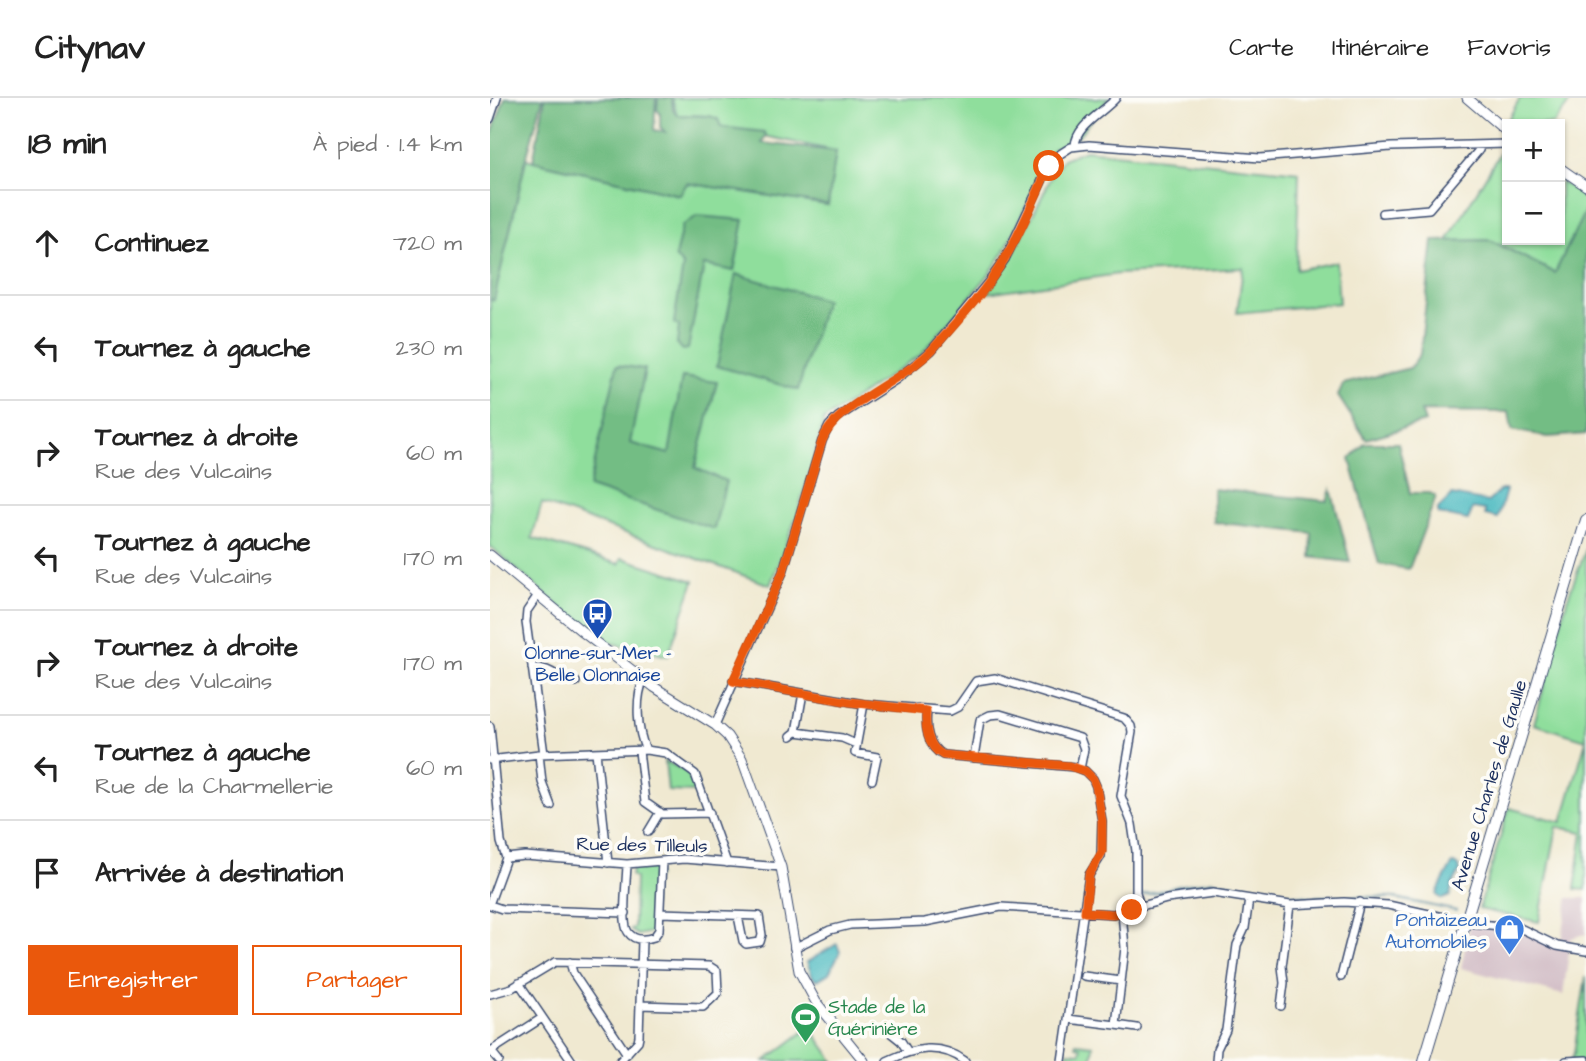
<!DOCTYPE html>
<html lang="fr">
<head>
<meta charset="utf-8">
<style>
	body { margin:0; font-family:"Architects Daughter",sans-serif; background:#f6f6f6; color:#222 }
	.controls { position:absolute; right:21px; top:21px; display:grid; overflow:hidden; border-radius:0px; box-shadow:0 2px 5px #0004 }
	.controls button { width:63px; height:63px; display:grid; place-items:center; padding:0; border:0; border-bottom:2px solid #e0e0e0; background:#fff; color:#222; font:35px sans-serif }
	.stop { position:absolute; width:21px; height:21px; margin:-16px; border:5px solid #ea580c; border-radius:50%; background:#fff }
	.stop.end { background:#ea580c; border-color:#fff; box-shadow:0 2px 7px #0008 }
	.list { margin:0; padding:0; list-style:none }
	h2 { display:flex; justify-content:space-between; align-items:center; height:91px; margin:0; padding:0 28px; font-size:30px }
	h2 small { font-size:23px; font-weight:400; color:#767676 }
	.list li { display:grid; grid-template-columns:46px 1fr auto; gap:21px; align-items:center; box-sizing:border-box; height:105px; padding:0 28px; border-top:2px solid #e0e0e0 }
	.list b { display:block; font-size:26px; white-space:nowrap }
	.list p { margin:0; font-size:23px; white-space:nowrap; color:#767676 }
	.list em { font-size:23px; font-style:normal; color:#767676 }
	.actions { display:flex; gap:14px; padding:21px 28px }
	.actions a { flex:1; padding:16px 0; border:2px solid #ea580c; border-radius:0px; text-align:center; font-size:24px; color:#ea580c }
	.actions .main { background:#ea580c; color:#fff }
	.icon { flex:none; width:38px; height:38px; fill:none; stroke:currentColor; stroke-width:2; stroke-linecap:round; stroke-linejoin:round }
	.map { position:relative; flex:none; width:1096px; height:963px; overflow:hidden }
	header { display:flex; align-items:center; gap:42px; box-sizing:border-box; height:98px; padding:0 35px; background:#fff; border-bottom:2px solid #e0e0e0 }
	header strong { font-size:33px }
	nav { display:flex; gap:38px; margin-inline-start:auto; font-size:24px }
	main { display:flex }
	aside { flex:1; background:#fff }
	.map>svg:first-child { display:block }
</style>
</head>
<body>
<header>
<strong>Citynav</strong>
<nav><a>Carte</a><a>Itinéraire</a><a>Favoris</a></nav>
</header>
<main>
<aside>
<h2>18 min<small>À pied · 1.4 km</small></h2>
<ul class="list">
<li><svg class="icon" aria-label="ahead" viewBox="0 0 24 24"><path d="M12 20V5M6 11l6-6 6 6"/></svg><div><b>Continuez</b></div><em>720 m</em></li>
<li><svg class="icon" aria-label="left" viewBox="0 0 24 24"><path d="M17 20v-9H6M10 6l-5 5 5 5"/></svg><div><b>Tournez à gauche</b></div><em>230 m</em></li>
<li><svg class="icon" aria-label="right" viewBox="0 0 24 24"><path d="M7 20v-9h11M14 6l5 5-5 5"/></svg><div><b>Tournez à droite</b><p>Rue des Vulcains</p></div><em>60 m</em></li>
<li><svg class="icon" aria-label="left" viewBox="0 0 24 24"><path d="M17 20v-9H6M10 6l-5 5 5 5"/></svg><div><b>Tournez à gauche</b><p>Rue des Vulcains</p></div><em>170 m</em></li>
<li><svg class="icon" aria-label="right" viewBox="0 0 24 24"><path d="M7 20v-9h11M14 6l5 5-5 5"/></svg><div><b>Tournez à droite</b><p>Rue des Vulcains</p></div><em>170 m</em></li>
<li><svg class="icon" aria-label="left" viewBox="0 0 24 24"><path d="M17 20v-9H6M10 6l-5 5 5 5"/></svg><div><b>Tournez à gauche</b><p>Rue de la Charmellerie</p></div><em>60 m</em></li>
<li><svg class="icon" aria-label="arrive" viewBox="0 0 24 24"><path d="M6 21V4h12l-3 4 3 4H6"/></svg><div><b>Arrivée à destination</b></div></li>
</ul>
<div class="actions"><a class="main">Enregistrer</a><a>Partager</a></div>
</aside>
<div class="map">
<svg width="1096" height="963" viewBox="0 0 1096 963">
	<rect width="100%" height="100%" fill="#fdfcf7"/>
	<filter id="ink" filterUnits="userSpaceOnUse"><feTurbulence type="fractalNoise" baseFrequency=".0143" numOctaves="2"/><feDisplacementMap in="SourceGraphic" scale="14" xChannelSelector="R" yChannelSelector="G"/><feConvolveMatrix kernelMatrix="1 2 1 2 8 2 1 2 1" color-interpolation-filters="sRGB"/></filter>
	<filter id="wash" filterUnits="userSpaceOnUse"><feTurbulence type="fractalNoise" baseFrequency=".00686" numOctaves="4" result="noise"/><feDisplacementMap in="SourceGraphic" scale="28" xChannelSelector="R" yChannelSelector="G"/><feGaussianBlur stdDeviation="1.57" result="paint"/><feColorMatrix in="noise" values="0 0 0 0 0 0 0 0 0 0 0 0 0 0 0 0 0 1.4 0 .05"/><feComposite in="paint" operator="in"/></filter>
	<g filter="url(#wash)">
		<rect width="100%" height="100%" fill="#f0e9d1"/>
		<!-- industrial -->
		<path fill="#d2bdc6" d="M1078,800h18v36l-15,4 -8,57 -102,-27 10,-50 91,21z"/>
		<!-- green -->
		<path fill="#8fde9c" stroke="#55867d" stroke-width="2" d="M182,0h437l-34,42 -22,9 -49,103 -17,25 -66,77 -97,66 -27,95 -27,70 -228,-82 -10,35 87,26 3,-6 72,23 -26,75 -70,-16 -108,-94v-246l4,-1 32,-140 153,36 8,-12 141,22 8,-54 -115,-24 -11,-11 -33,-1z
			M1030,0h53l-20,26h-45l-2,-1z
			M595,52l214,22 -3,98 40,-8 3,41 -102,10 6,-45 -125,6 -130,19 31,-50 34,-69 10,-15z
			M1011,53l6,4v85h53v-58l26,13v14l-31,64 -65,-33 -43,1z
			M1096,451v191l-52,-16 33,-124z
			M1096,643v149l-11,-1 8,-57 -26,-5 -18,95 -60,-13 30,-101 53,14z
			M175,663l22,11 8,20 -27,-1z
			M166,767l2,12 -6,1v54l-14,3 -8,-5 4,-3 1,-49 -4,-3 2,-8z
			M1096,879v84h-15l3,-8z
			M320,929l24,34h-69z
			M586,945l17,2 -2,16h-26l3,-9 12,1 1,-6 -5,-1z"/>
		<!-- forest -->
		<path fill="#73bd84" stroke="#477671" stroke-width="2" d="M15,0h38l-17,61 -32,141h-4v-161z
			M55,0h111l-2,32 11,2 -5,-5v-14l-3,-3 1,-12h14l1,12 4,5 33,1 8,3 3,8 43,5 2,3 -4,8 74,8 -8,54 -141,-22 -7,12 -147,-34z
			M1096,111v225l-38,3 -36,-7 -3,-18 -88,-1 4,11 -59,17 -28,-43 5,-12 67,-16 10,-14 13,-113 57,-1 65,33z
			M207,118l47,4 -10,51 -30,-6 -16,84 -5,1 -6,-6 2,-18 -5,-3 9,-57 -8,-9 7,-31z
			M246,176l89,26 -27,90 -81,-24z
			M127,267l28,4 -15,74 39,11 13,-77 35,5 -22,86 31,13 -12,48 -125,-42z
			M875,345h33l12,50h20l6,4 -27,72 -30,-5 -29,-105z
			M723,391l114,12 4,-12 19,73 -39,-5 1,-24 -98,-11z"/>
		<!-- water -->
		<path fill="#4ab9c0" stroke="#32748f" stroke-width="2" d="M1010,392h6l-8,28 -13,-3v-5l-12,-2 -5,12 -30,-6v-5l14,-14 36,7z
			M963,766l6,2 1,5 -8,14 -2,11 -8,3 -5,-4c0,-4 14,-29 16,-31z
			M724,782l48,11 45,5 85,1 65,14 -64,-13h-84l-96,-16 -73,14 42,-11z
			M347,846l3,8 -11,21 -11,7 -5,-2 -6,-16z"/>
	</g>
	<g filter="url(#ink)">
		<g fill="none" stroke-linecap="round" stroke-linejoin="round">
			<defs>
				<path id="minor" d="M0,21l7,-21
					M585,48c1,-21 28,-33 41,-48
					M892,115l47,-4 50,-59 1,-5
					M48,497l-11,16 -1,11 18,132
					M42,570c24,-1 24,14 44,14
					M154,581c-9,19 -7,52 2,71
					M243,583l131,23 86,7 8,-4 18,-26 19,-3 129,40 7,8 1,6 -11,64 11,28 4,27v41l4,15
					M374,606l-9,49 22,4 -5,23
					M437,613c-2,15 0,36 16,44l132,12 10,4 8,8 3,7 6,35 -1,35 -12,19 -27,186
					M225,627l68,-153 39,-131 7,-15 9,-9 59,-38 34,-28 59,-71 15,-21 44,-93 8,-10 14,-9 18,-2 171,13 131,-11 116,-3
					M0,628l11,116 5,16
					M306,634l46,6 14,6
					M301,638l5,-4 7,-39
					M149,653l6,51 17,12 48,-1
					M106,654l12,111
					M49,656l3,28 9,24
					M484,660l6,-38 10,-5 10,-1 80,24 4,11 -4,20
					M0,662l49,-6 107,-4 20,3 29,21 32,89
					M158,734l12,-20
					M16,760l19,-2 102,8 57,-5 97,8
					M137,766c0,13 -6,59 1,68 6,9 17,8 26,5l5,-7 3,-69
					M0,804l16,-44
					M0,807l12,4 124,4
					M170,815l99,3 3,19 -2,7 -14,2 -3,-3 -5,-25
					M304,850l36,-18 20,-5 75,-3 76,-15 112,7 54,-15 46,-6 77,12 54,-3 44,3 82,18 50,5 37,18 29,5
					M80,864l3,11 54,81
					M594,878l37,5
					M851,879l19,-75
					M29,885l53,78
					M0,896l22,-6 43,-26 154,4 8,5 1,22 -15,14 -63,-2
					M791,908l3,-23 -2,-17 8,-61
					M578,921l48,6 9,-77 -3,-36
					M626,927l21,3
					M401,935l10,8 7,11
					M1,953l51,-33
					M1,953l8,10
					M130,963l18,-20 1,-5 3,-96
					M397,963c27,-13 53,-19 78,0
					M726,963l1,-12 9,-19 11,-85 8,-17 4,-29
					M1076,963l20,-1"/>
				<path id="tertiary" d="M977,0l40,34
					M1070,70l26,18
					M0,457l95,79 69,53 61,38 12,11 15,23 39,108 18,104 17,31 48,59"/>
				<path id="secondary" d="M934,963l162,-541"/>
			</defs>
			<!-- minor casing -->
			<use href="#minor" stroke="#3b4b6f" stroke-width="10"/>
			<!-- tertiary casing -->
			<use href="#tertiary" stroke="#3b4b6f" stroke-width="11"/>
			<!-- secondary casing -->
			<use href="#secondary" stroke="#3b4b6f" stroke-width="12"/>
			<!-- minor -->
			<use href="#minor" stroke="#fff" stroke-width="7"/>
			<!-- tertiary -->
			<use href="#tertiary" stroke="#fff" stroke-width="9"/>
			<!-- secondary -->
			<use href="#secondary" stroke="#fff" stroke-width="10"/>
		</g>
	</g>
	<g fill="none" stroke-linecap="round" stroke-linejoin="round" filter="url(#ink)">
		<!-- route -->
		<path stroke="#ea580c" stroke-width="9" d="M559,68c-14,31 -26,63 -44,92 -19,33 -48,64 -73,92 -29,31 -97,55 -110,91l-39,131 -50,109 117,21 76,9c-1,15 1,36 17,44l126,11 16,5 8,8 3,7 6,35v31l-13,23 -4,37 28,2 19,-4"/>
	</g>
	<!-- icons -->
	<defs>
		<symbol id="bus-pin" viewBox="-11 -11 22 30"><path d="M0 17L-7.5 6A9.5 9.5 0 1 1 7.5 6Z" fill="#1a4fb4" stroke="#fdfcf7"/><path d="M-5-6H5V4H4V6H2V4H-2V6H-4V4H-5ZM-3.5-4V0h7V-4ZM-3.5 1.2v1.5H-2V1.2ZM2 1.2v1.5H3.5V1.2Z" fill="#fff"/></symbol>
		<symbol id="shop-pin" viewBox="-11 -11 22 30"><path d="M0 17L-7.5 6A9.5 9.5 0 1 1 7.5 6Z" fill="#3f7fe0" stroke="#fdfcf7"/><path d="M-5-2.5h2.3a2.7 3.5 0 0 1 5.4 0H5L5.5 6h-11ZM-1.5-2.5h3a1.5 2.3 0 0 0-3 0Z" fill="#fff"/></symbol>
		<symbol id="stadium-pin" viewBox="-11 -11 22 30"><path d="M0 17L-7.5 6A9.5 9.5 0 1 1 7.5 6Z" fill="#2e9e5b" stroke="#fdfcf7"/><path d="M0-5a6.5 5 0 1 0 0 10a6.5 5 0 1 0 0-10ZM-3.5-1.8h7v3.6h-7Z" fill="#fff"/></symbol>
	</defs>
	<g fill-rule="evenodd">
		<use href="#bus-pin" x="90" y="498" width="35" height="47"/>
		<use href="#shop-pin" x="1002" y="814" width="35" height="47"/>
		<use href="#stadium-pin" x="298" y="902" width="35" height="47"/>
	</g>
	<g text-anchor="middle" stroke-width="7" stroke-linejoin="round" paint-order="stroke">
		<!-- transit labels -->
		<g font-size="19" fill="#164399" stroke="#fdfcf7">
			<text x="108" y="561">Olonne-sur-Mer -<tspan x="108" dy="22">Belle Olonnaise</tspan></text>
		</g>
		<!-- street labels -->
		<g font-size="19" fill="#1b2f5e" stroke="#fdfcf7">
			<text transform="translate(998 687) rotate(-73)" y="7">Avenue Charles de Gaulle</text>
			<text transform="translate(152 746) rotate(1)" y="7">Rue des Tilleuls</text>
		</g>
		<!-- shop labels -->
		<g font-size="19" fill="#366cbe" stroke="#fdfcf7" text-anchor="end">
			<text x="997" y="828">Pontaizeau<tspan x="997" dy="22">Automobiles</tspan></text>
		</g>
		<!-- leisure labels -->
		<g font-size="19" fill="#27864d" stroke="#fdfcf7" text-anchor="start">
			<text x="338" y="915">Stade de la<tspan x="338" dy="22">Guérinière</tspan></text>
		</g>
	</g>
</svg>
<div class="controls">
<button>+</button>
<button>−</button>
</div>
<div class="stop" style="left:559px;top:68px"></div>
<div class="stop end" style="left:642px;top:812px"></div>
</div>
</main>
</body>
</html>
